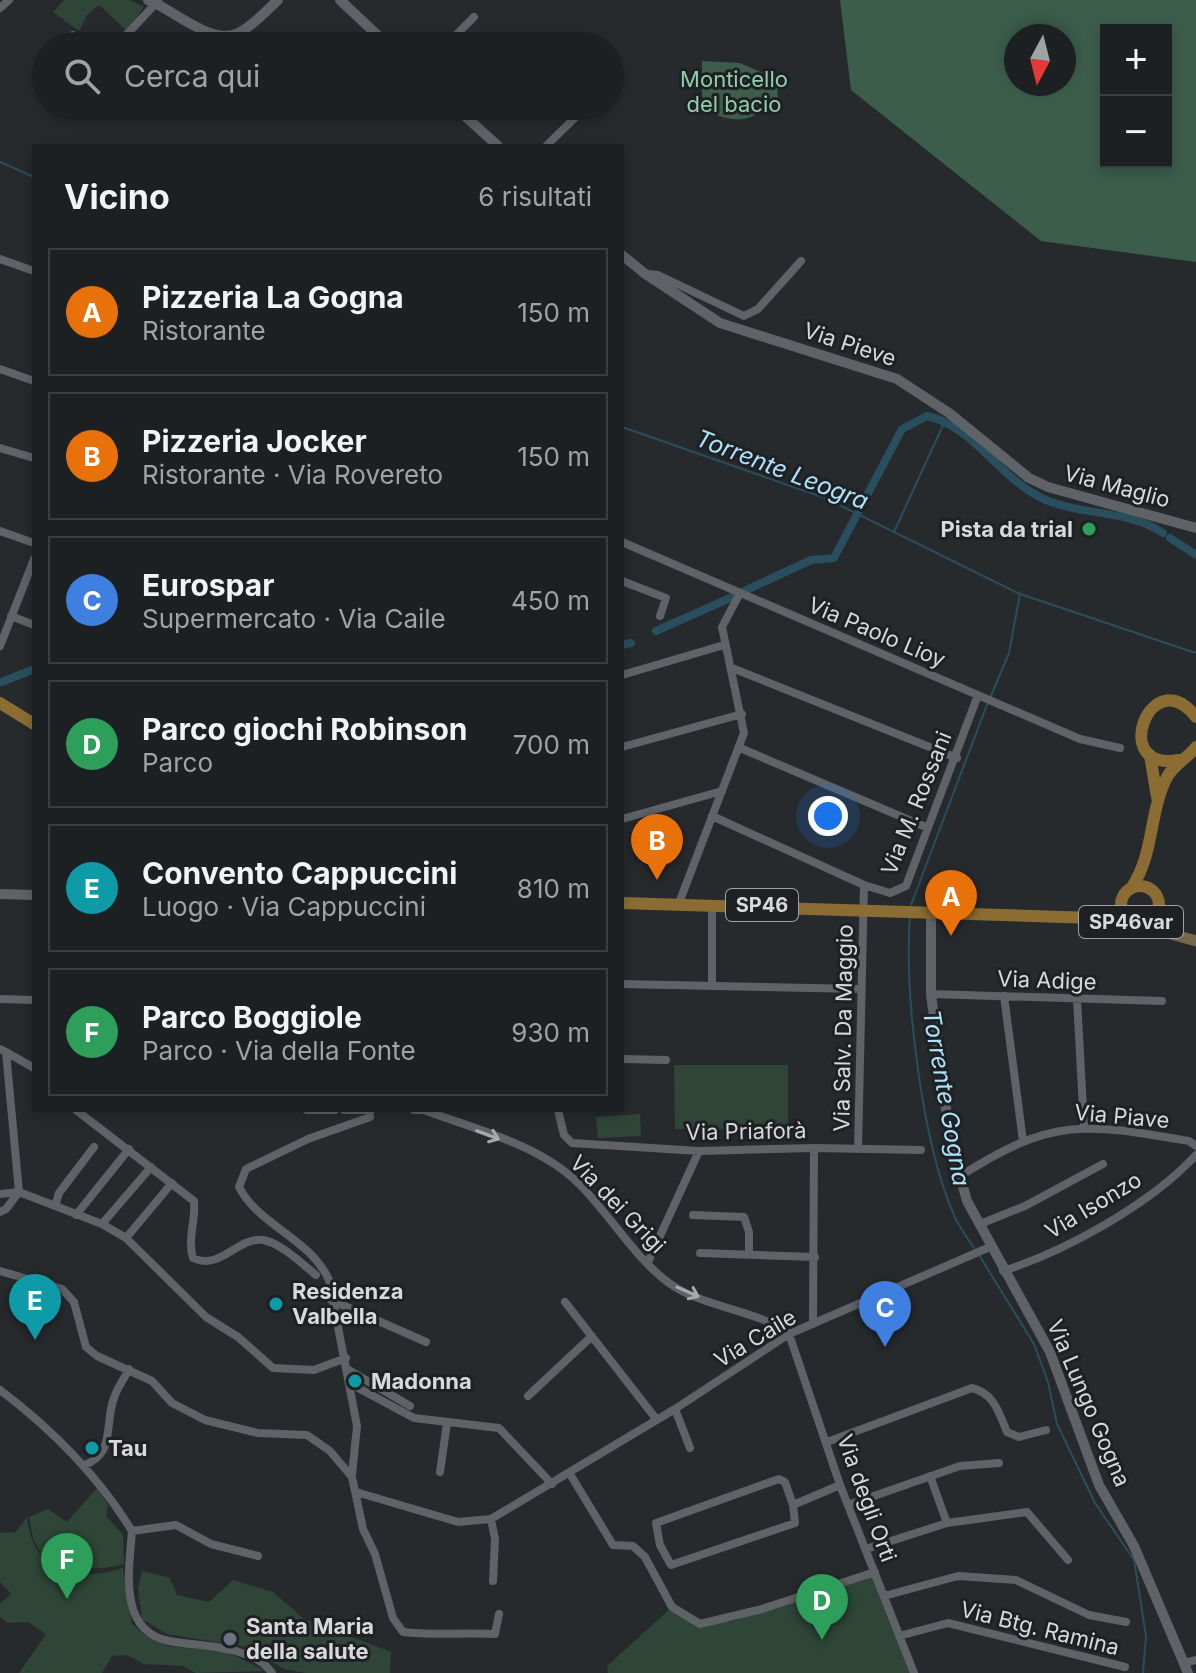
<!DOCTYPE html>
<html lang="it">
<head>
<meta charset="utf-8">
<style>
	body { margin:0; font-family:Inter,sans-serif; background:#25282a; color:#f1f3f6 }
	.controls { position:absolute; right:24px; top:24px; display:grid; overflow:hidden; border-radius:0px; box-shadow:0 4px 12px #0003 }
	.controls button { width:72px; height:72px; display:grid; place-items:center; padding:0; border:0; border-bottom:2px solid #3b3e40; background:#1d2022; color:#f1f3f6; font:40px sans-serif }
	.compass { position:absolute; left:1004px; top:24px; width:72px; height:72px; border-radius:50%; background:#1d2022; box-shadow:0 4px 12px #0003; rotate:187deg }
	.you { position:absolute; left:828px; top:816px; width:28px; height:28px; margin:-20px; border:6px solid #fff; border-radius:50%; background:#1a73e8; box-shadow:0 0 0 12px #1a73e833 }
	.badge { display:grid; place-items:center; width:52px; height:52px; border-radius:50%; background:#8c9099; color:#fff; font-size:26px; font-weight:700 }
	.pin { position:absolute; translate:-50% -66px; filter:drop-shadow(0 2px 4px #0008) }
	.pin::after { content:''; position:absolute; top:42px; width:28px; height:24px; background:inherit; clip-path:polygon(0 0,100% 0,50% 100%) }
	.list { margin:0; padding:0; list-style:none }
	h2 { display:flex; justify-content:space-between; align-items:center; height:104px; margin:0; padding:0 32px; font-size:34px }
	h2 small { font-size:26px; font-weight:400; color:#a0a3a5 }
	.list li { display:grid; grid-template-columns:52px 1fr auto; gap:24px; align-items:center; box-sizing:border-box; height:128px; margin:0 16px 16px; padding:0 16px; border:2px solid #3b3e40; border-radius:0px }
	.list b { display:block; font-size:30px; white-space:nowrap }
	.list p { margin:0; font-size:26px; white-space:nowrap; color:#a0a3a5 }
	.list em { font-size:26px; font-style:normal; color:#a0a3a5 }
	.icon { flex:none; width:44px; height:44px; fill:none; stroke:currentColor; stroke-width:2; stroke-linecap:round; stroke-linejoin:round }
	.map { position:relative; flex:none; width:1196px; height:1673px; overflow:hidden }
	.search { position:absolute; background:#1d2022; box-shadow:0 4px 12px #0003; left:32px; top:32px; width:592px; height:88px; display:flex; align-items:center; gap:20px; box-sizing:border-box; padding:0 28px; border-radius:44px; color:#a0a3a5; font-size:30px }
	.panel { position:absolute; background:#1d2022; box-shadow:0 4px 12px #0003; left:32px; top:144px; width:592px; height:968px; border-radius:0px }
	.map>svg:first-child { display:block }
</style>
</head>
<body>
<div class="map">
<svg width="1196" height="1673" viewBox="0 0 1196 1673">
	<rect width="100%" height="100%" fill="#272a2d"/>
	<!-- green -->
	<path fill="#2e4538" d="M64,0h66l14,7 -17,24 -28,-26 -12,10 -8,16 -26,-19z
		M674,1065h114v65l-113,-1z
		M640,1114l1,22 -43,2 -2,-21z
		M97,1488l11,17 -2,11 17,19 1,29c-29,8 -52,5 -80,-4l-11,-22 -4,-21 19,-8 19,13z
		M27,1517c6,56 47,66 96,51l9,56 14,12 21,10 61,6 37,19 -69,2 -13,-7 -39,-2 -17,-9 -15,1 -10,17h-83l27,-39 -18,-12 -20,1 -8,-6v-13l11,-10 -11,-12v-49l16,-1z
		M142,1571l28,7 7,17 32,7 24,-22 40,12 31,27 87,33 -1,21h-84l-22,-4 -37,-22 -80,-13 -25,-15 -4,-30z
		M875,1572l39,101h-306l-1,-7 65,-59 28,17 33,-3z"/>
	<!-- forest -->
	<path fill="#3c5d4b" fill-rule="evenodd" d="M840,0h356v262l-155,-21 -190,-151zM1106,30h60v132h-60zM1016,36h48v48h-48z
		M702,61l38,2 37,16 1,21c-28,20 -34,25 -68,13l-8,-17z"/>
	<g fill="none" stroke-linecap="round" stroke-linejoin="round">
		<!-- stream -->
		<path stroke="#294e5e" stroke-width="2" d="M0,162l34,15
			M622,427l203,71 195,96 176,59
			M894,532l51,-111
			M991,696l18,-43 11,-59
			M911,905l77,-203
			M910,916c-6,79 12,224 43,297 5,13 15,25 22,37
			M979,1255l55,89 14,38 9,42 38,79 39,57 12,76 -3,37"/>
		<!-- canal -->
		<path stroke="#294e5e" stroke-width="8" d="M1170,538l26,17
			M742,592l69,-32 23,-2 68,-129 25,-13c47,10 74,65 119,84 38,16 80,9 117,33
			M656,631l81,-36
			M622,645l9,-2
			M2,682l32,-13"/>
		<!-- minor -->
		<path stroke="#5f6266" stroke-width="8" d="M0,8l9,-8
			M68,39l5,-4 10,11
			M116,46l42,-45
			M445,46l29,-29
			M546,146l41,-40
			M0,259l34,12
			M647,274l11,1 86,41 14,-7 43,-48
			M0,369l34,12
			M0,448l34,10
			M0,531l34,12
			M622,542l458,197 40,9
			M622,581l44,17 -6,18
			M11,616l23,9
			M0,646l34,-87
			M732,668l225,90
			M622,675l102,-30
			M622,747l120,-33
			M740,748l188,80
			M712,816l152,69 -6,263
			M622,819l100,-28
			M864,885l26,8 16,-7 72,-191
			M679,903l65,-170 -22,-106 18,-34
			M622,984l238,5
			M712,985v-81
			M931,994l231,7
			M1004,996l19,145
			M0,999l34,1
			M1077,999l7,128
			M0,1049l6,3 13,140 -13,17 -6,3
			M6,1052l28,16
			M622,1059l44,1
			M76,1110l118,91c2,20 -7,38 -1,57 27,13 44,-21 70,-18 18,3 39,24 53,35
			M307,1110h28
			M344,1110h27
			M414,1110h10c50,19 114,34 153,72 33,31 65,89 105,109 34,18 76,20 107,43l51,151 74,188
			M558,1110l6,25 8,8 127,8 115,-3 107,2
			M959,1177c93,-60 125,-54 230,-36l7,5
			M0,1194l19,-2 83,32 24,14 80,79 32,20 35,31 41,2 32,-12
			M55,1206l4,-13 35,-46
			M76,1215l53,-66
			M693,1215l51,2 5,15v21
			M102,1224l49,-57
			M980,1224l45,-18 78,-42
			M126,1238l46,-55
			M700,1253l115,4
			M648,1262l51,-111
			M0,1271l62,18 12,13 12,45 11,9 55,25 20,22 33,17 53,13 49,2 23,16 22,26 11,52 12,25 18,64 10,14c31,4 60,0 92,2l4,-20
			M1003,1271c63,-20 148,-67 193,-116
			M331,1300l95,42
			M565,1302l92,118
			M813,1324l1,-176
			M347,1369l63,37
			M349,1383l65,35 85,10 53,56
			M0,1390c53,40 97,84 132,141l44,-6 35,19 47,12
			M528,1396l64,-60
			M675,1409l15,39
			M827,1442l145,-54c22,5 27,25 35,44l12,5 27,-7
			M84,1465c32,-11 20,-41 30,-67 3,-10 10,-19 15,-29
			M440,1472l7,-49
			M570,1474l43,71 20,1 12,11 27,50 28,17 62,-15 113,-37
			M352,1475l5,-49 -28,-146c-19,-42 -70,-54 -90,-93l7,-18 62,-30 62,-22 -1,-7
			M930,1476l17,47
			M356,1492l102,30 33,-3 184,-110 114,-75 201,-87
			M793,1505l2,18 -124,42 -11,-20 -4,-22 123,-44 6,3 8,23 47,-20
			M848,1505l112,-39 39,-3
			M491,1519l4,20 -2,42
			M132,1531c-3,39 -14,100 37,110 22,4 45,4 67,10 15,5 27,9 36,22
			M866,1549l81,-26 80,-11 41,48
			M884,1596l74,-20 58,4 73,35 37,7
			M899,1636l49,-13 177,44
			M1184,1663l12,-3"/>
		<!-- tertiary -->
		<path stroke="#5f6266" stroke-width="10" d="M148,0c25,9 65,48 92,32 14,-7 26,-21 38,-32
			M340,0l49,46
			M454,106l44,40
			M622,255l22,18 76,50 177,56 52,34 80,65 19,9 148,41
			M0,894l34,1
			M931,912v82l19,145 17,62 83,151 49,133 35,61 54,127"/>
		<!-- secondary -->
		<path stroke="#75684d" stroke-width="11" d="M1159,905l17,28
			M1136,924l60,17"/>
		<!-- primary -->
		<path stroke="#8b6d34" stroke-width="12" d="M0,703l34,21
			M1150,755l7,42
			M1179,760c-71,13 -28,-101 17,-43
			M1121 905a19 19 0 1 1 38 0a19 19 0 1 1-38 0Z
			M1132,887c22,-33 17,-73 34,-108 7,-15 21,-20 30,-32
			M622,903l504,16"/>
	</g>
	<!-- one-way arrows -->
	<defs><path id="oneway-shaft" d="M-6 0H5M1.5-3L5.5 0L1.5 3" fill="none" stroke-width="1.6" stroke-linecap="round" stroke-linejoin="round" transform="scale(2)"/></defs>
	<g stroke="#a7a9ac">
		<use href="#oneway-shaft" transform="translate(488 1135) rotate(21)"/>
		<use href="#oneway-shaft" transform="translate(688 1292) rotate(24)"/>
	</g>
	<!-- markers -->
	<circle fill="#2e9e5b" stroke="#1e2023" stroke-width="3" cx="1089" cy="529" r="8"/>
	<g fill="#0f9aa8" stroke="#1e2023" stroke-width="3">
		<circle cx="276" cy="1304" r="8"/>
		<circle cx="355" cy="1381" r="8"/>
		<circle cx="92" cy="1448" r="8"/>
	</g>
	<circle fill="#6b7280" stroke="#1e2023" stroke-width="3" cx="230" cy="1639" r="8"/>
	<g text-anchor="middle" stroke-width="6" stroke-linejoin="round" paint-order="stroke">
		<!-- shield labels -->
		<g fill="#1e2023" stroke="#a0a2a4" stroke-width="2">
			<rect x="726" y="889" width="72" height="32" rx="6"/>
			<rect x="1079" y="906" width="104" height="32" rx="6"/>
		</g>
		<g font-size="20" font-weight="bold" fill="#d7d9db">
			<text x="762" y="912">SP46</text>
			<text x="1131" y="929">SP46var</text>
		</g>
		<!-- park labels -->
		<g font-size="22" fill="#91ceac" stroke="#1e2023">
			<text x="734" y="87">Monticello<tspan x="734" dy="25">del bacio</tspan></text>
		</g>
		<!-- street labels -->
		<g font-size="22" fill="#d7d9db" stroke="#1e2023">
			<text transform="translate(850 344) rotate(18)" y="8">Via Pieve</text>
			<text transform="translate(1117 486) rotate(15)" y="8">Via Maglio</text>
			<text transform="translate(877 632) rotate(23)" y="8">Via Paolo Lioy</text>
			<text transform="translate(916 803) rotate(-68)" y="8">Via M. Rossani</text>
			<text transform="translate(1047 980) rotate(2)" y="8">Via Adige</text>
			<text transform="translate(843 1028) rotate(-89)" y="8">Via Salv. Da Maggio</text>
			<text transform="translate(1122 1116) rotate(5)" y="8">Via Piave</text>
			<text transform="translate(746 1131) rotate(-1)" y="8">Via Priaforà</text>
			<text transform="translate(618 1204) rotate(46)" y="8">Via dei Grigi</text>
			<text transform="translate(1093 1205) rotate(-31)" y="8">Via Isonzo</text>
			<text transform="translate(755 1338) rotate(-31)" y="8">Via Caile</text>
			<text transform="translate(1089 1403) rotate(67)" y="8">Via Lungo Gogna</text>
			<text transform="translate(867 1498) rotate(70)" y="8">Via degli Orti</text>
			<text transform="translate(1040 1628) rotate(14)" y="8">Via Btg. Ramina</text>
		</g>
		<!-- poi labels -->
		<g font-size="22" font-weight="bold" fill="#d7d9db" stroke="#1e2023" text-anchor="start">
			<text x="1073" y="537" text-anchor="end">Pista da trial</text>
			<text x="292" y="1299">Residenza<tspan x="292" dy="25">Valbella</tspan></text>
			<text x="371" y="1389">Madonna</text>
			<text x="108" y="1456">Tau</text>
			<text x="246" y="1634">Santa Maria<tspan x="246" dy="25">della salute</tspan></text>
		</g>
		<!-- water labels -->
		<g font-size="24" font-style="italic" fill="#ade2fb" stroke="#1e2023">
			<text transform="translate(782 470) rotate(21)" y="8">Torrente Leogra</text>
			<text transform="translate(946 1098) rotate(80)" y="8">Torrente Gogna</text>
		</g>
	</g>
</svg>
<div class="controls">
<button>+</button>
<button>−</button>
</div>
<svg class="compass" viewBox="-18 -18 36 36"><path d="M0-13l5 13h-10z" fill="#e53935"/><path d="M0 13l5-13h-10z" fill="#a0a3a5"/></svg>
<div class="you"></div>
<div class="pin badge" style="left:951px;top:936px;background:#e8710a">A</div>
<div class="pin badge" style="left:657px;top:880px;background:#e8710a">B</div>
<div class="pin badge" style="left:885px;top:1347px;background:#3f7fe0">C</div>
<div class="pin badge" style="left:822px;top:1640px;background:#2e9e5b">D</div>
<div class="pin badge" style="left:35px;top:1340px;background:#0f9aa8">E</div>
<div class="pin badge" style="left:67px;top:1599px;background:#2e9e5b">F</div>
<div class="search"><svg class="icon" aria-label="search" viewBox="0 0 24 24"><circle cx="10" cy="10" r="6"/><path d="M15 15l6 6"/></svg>Cerca qui</div>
<section class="panel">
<h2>Vicino<small>6 risultati</small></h2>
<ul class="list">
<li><span class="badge" style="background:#e8710a">A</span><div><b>Pizzeria La Gogna</b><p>Ristorante</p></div><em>150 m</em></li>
<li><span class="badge" style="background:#e8710a">B</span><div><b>Pizzeria Jocker</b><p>Ristorante · Via Rovereto</p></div><em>150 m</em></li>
<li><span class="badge" style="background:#3f7fe0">C</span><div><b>Eurospar</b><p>Supermercato · Via Caile</p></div><em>450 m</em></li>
<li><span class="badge" style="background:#2e9e5b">D</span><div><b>Parco giochi Robinson</b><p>Parco</p></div><em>700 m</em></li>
<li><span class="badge" style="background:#0f9aa8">E</span><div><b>Convento Cappuccini</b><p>Luogo · Via Cappuccini</p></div><em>810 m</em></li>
<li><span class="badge" style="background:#2e9e5b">F</span><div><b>Parco Boggiole</b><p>Parco · Via della Fonte</p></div><em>930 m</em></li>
</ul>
</section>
</div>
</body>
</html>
